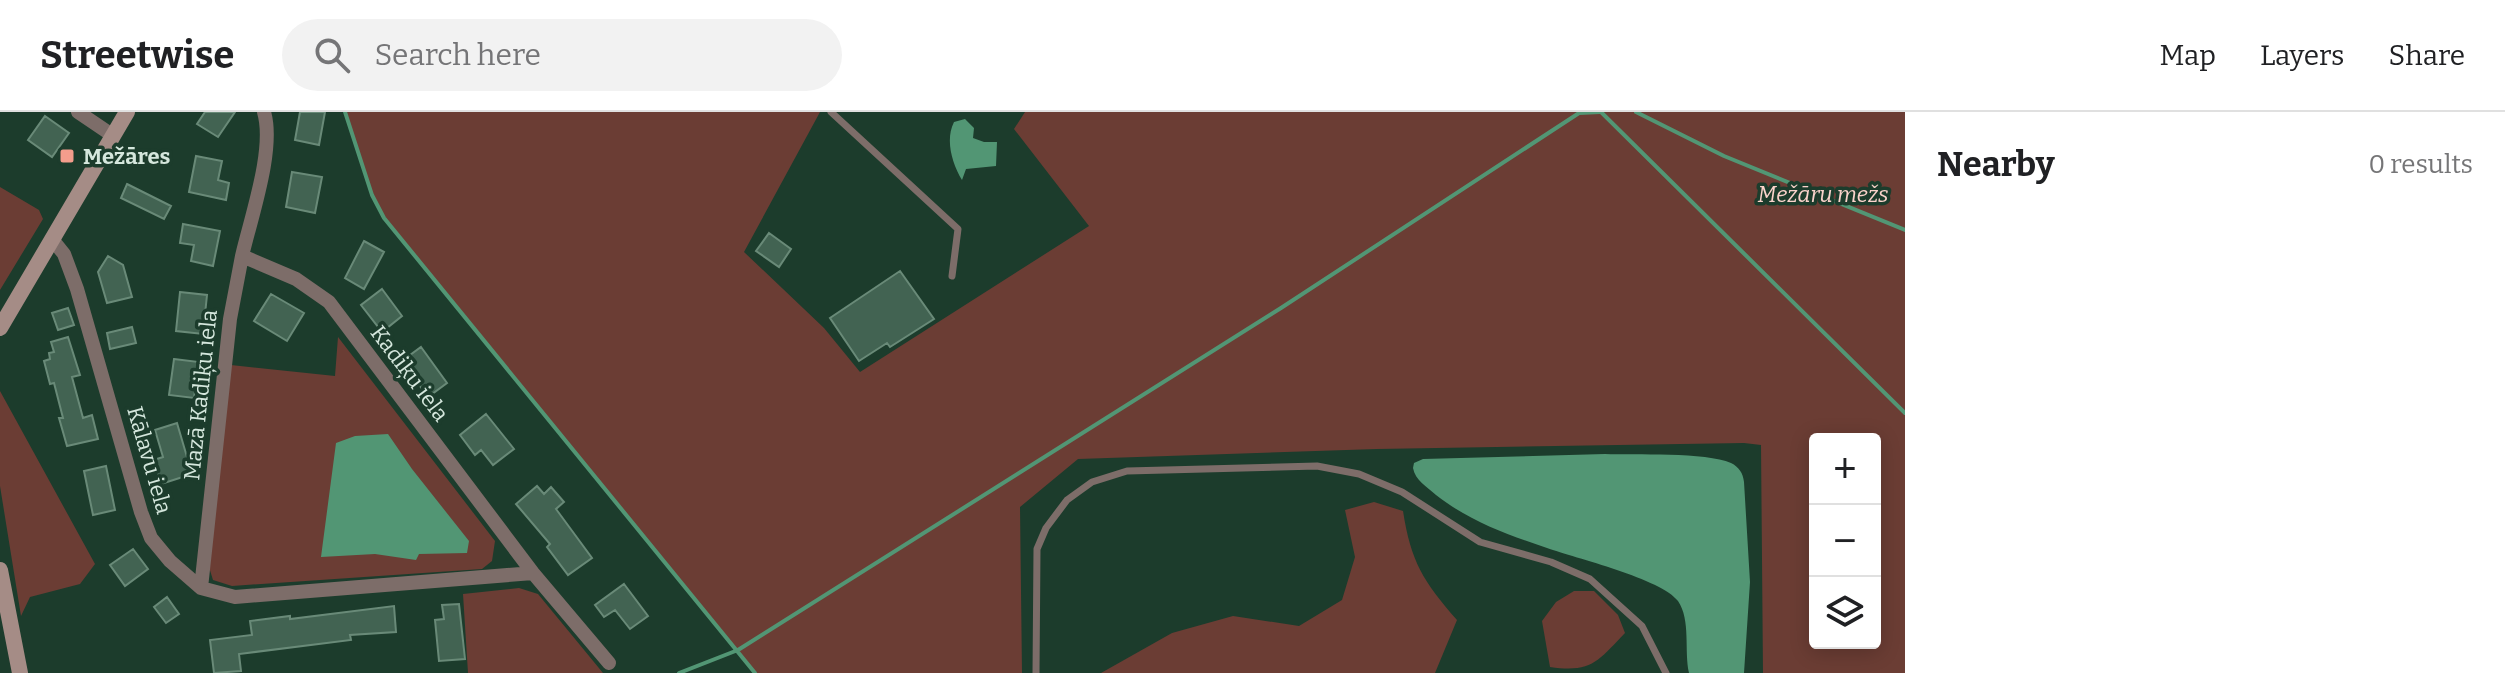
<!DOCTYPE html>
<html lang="en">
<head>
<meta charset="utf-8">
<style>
	body { margin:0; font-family:Bitter,serif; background:#f2f2f2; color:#202124 }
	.controls { position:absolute; right:24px; bottom:24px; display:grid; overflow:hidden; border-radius:8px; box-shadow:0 4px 20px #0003 }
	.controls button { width:72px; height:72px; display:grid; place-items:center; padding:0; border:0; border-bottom:2px solid #e0e0e0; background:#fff; color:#202124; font:40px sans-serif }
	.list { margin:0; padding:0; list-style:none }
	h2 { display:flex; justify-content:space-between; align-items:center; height:104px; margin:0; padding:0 32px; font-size:34px }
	h2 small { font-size:26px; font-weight:400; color:#757577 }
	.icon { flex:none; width:44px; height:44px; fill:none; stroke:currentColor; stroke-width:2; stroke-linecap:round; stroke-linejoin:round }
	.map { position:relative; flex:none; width:1905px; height:561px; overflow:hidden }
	header { display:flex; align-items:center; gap:48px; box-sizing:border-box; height:112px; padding:0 40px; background:#fff; border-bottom:2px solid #e0e0e0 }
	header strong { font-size:38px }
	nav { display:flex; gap:44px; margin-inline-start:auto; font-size:28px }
	.search { width:560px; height:72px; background:#f2f2f2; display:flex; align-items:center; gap:20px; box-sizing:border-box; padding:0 28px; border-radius:44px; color:#757577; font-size:30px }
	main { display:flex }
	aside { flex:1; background:#fff }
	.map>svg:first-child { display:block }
</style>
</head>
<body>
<header>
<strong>Streetwise</strong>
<div class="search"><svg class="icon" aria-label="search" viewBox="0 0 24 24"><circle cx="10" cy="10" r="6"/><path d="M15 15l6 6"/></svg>Search here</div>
<nav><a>Map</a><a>Layers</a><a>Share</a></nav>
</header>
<main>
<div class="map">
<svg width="1905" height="561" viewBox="0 0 1905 561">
	<rect width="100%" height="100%" fill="#1c3c2c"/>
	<!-- green -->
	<path fill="#6b3d34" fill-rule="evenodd" d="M345,0h475l-76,140 80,76 36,44 229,-146 -75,-97 11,-17h880v561h-142l-2,-228 -17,-2 -367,6 -299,10 -58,48 2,166h-267l-371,-455 -12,-23zM1815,327h60v204h-60z
		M0,75l39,23 4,9 -43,71z
		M338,225l157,204 -3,20 -10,8 -250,17 -19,-6 -4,-13 22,-202 104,11z
		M0,279l95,173 -15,20 -50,13 -9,19 -21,-130z
		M1374,390l29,9c8,51 20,70 54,109l-22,53h-334l71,-40 61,-17 66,10 43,-26 13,-43 -10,-47z
		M519,476l19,6 65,79h-135l-5,-79z
		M1574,479h20l24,24 7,18c-27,28 -33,40 -75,34l-8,-46 14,-19z"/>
	<!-- water -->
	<path fill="#529674" d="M965,7l9,9 -1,10 11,4h13l-1,24 -30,3 -4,11c-10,-17 -17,-40 -8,-58z
		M388,322l24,35 57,72 -2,12 -48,1 -3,6 -41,-6 -54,3 15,-114 19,-7z
		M1605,342c29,1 101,-2 126,9 8,4 12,10 13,19l6,100 -6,91h-55c-5,-22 2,-53 -11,-72 -16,-22 -103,-43 -131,-53 -39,-13 -78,-27 -111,-53 -9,-8 -21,-15 -23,-27l1,-5 9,-4z"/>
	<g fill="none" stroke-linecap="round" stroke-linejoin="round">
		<!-- stream -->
		<path stroke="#529674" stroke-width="4" d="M345,0l27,83 12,23 371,455
			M1601,0l304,301
			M1636,0l88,44 181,74
			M679,561l59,-23 543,-342 298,-195 21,-1"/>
	</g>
	<!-- building -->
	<path fill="#426352" stroke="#698a78" stroke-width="2" d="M205,0h30l-17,25 -21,-13z
		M300,0h25l-6,33 -24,-5z
		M45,4l24,17 -17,24 -24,-17z
		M196,44l26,5 -4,19 11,3 -3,17 -37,-8z
		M292,60l30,5 -7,36 -29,-6z
		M127,72l44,22 -7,13 -43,-21z
		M183,112l37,7 -7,35 -22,-5 3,-16 -14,-2z
		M769,121l22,16 -12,18 -23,-16z
		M364,129l20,11 -20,37 -19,-11z
		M108,144l15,9 9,32 -25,6 -9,-31z
		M900,159l34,48 -44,28 -3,-4 -28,18 -29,-43z
		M382,177l20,27 -20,16 -21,-27z
		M180,180l27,3 -4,39 -27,-3z
		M271,182l33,19 -17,28 -33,-20z
		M68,196l6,17 -16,5 -6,-17z
		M132,215l4,16 -26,6 -3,-16z
		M68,225l12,38 -8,2 11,41 9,-3 6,24 -31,7 -8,-28h4l-9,-35 -4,1 -6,-23 6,-2 -1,-6 5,-1 -3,-10z
		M421,235l26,36 -19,14 -26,-36z
		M174,247l25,3 -5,36 -25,-3z
		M486,302l28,35 -21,16 -12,-15 -6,5 -15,-20z
		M177,311l15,51 -31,10 -7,-24 9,-3 -8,-27z
		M106,354l9,44 -22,5 -9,-44z
		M537,374l7,8 7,-7 13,15 -8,7 36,49 -24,17 -21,-28 3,-3 -34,-40z
		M133,437l15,20 -23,17 -15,-21z
		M624,472l24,32 -18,13 -15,-19 -11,7 -9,-12z
		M167,485l12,17 -13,9 -12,-16z
		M459,492l6,55 -26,2 -4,-41 9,-1 -2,-14z
		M394,494l2,26 -46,3 1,5 -112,14 2,17 -27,2 -4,-33 42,-5 -2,-14 40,-5v3z"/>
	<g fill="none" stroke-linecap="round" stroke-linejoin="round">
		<!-- lane -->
		<path stroke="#7d6d69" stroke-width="7" d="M831,0l127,117 -6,47
			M1036,561l1,-124 9,-21 21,-28 25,-18 35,-11 190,-5 42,8 43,18 78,50 71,20 39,17 52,47 24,47"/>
		<!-- street -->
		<path stroke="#7d6d69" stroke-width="14" d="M78,0l34,23
			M264,0c11,37 -13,105 -22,144l54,23 33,23 204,271 76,90
			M52,127l12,15 13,35 64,223 10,26 19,23 31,27 34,9 298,-24
			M201,476l29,-269 12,-63"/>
		<!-- secondary -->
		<path stroke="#a58c86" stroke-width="16" d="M0,216l127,-216
			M0,458l20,103"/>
	</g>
	<!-- markers -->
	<rect fill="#f49d8c" stroke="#1c3c2c" stroke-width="3" x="59" y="36" width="16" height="16" rx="4"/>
	<g text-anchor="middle" stroke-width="7" stroke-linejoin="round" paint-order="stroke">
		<!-- poi labels -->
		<g font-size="22" font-weight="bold" fill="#d5e7dd" stroke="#1c3c2c" text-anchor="start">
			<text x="83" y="52">Mežāres</text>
		</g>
		<!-- park labels -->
		<g font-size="22" font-style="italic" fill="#fbd3cb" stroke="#1c3c2c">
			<text x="1823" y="90">Mežāru mežs</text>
		</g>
		<!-- street labels -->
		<g font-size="22" fill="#d5e7dd" stroke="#1c3c2c">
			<text transform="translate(410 261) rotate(53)" y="8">Kadiķu iela</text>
			<text transform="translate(200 283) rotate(-84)" y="8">Mazā Kadiķu iela</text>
			<text transform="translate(150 348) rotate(74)" y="8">Kālavu iela</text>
		</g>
	</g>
</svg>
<div class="controls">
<button>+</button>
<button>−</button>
<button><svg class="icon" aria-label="layers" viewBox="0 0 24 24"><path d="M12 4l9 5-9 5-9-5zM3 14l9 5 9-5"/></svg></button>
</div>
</div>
<aside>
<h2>Nearby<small>0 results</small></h2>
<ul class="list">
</ul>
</aside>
</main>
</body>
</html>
